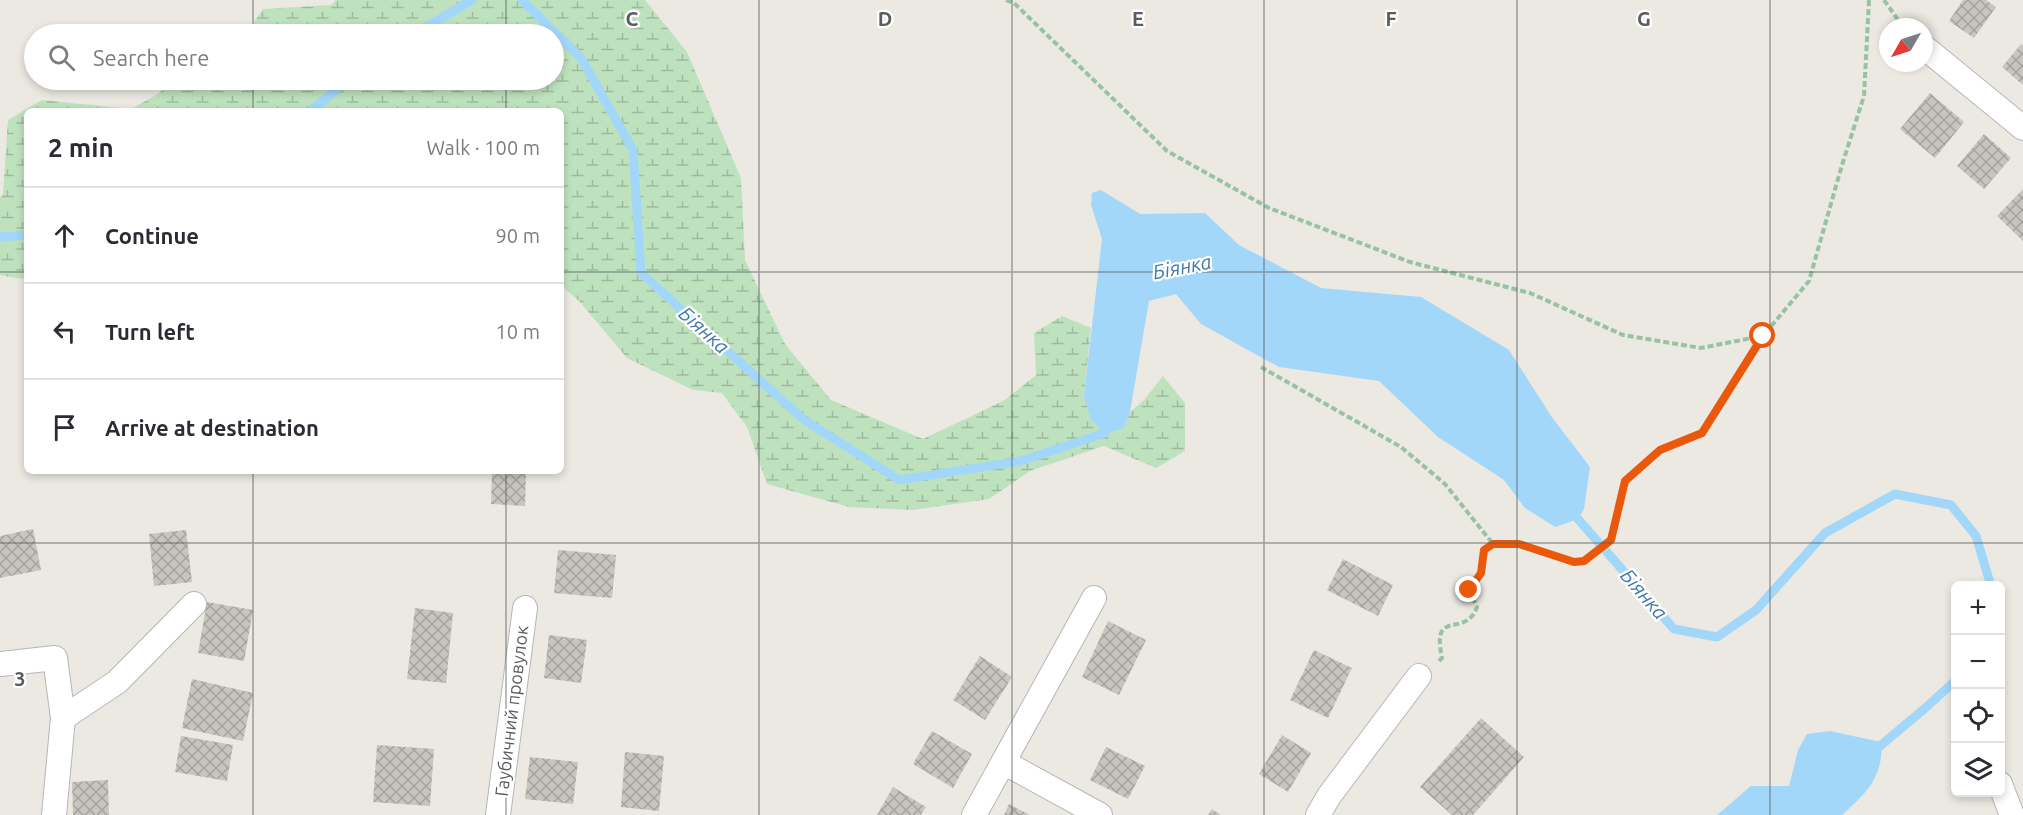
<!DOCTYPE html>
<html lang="en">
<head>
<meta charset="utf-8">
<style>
	body { margin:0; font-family:Ubuntu,sans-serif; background:#f2f2f3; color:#2b2b33 }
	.controls { position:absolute; right:18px; bottom:18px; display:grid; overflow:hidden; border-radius:9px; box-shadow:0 3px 9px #0003 }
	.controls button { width:54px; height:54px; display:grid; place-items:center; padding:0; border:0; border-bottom:2px solid #e1e1e2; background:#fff; color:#2b2b33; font:30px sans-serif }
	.compass { position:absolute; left:1879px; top:18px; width:54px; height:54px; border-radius:50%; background:#fff; box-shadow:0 3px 9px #0003; rotate:231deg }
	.stop { position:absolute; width:18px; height:18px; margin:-14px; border:4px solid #ea580c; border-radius:50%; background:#fff }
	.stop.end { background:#ea580c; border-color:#fff; box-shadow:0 2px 6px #0008 }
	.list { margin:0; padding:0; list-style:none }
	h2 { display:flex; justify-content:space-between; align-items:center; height:78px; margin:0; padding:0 24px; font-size:26px }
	h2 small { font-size:20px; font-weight:400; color:#7c7c81 }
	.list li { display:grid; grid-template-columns:39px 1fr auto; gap:18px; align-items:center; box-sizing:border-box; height:96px; padding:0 24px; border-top:2px solid #e1e1e2 }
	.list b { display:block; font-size:22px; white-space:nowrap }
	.list em { font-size:20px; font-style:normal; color:#7c7c81 }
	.icon { flex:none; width:33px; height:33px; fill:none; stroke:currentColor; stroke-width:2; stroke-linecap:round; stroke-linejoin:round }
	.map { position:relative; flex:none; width:2023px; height:815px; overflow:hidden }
	.search { position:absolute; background:#fff; box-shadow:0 3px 9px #0003; left:24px; top:24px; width:540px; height:66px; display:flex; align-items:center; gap:15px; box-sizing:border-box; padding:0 21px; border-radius:33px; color:#7c7c81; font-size:22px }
	.panel { position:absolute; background:#fff; box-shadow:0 3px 9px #0003; left:24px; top:108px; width:540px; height:366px; border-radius:9px }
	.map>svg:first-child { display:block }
</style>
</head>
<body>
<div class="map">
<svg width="2023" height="815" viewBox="0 0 2023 815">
	<defs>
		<pattern id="wetland-marsh" width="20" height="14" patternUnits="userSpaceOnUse" patternTransform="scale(1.5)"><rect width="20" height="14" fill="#bfe2be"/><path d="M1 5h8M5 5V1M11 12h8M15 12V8" fill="none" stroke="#9eba9e"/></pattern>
		<pattern id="building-cross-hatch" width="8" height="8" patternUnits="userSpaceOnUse" patternTransform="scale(1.5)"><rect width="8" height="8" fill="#c8c5c0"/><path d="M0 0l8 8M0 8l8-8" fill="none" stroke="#a5a39f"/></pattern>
	</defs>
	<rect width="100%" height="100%" fill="#ebe9e1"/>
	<!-- wetland -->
	<path fill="url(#wetland-marsh)" d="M336,0h309l42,52 54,126 4,82 40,84 46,56 92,39 82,-39 31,-25 -2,-42 28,-17 29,12 -7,68 40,32 6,-16 14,-12 19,-24 22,27v48l-29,17 -52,-22 -74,25 -41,28 -76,11 -64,-3 -82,-23 -20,-57 -25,-34 -29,-3 -66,-32 -47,-56 -19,-17v-174h-534v167l-5,1 -22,-4v-77l3,-4 5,-74 34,-20 89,9 25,-14 20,-15h378v-46h-308l17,-25 68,-4z"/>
	<!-- water -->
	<path fill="#a2d7fa" d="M1101,190l39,24 65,-1 34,32 82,43 100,9 88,53 42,66 39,51 -6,42 -6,10 -23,8 -30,-19 -21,-28 -66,-43 -59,-56 -100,-14 -78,-43 -25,-30 -27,7 -19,111 -6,16 -19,5 -14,-13 -7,-24 18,-157 -11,-34 1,-12z
		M1830,731l51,11c3,35 -15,51 -39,73h-125l34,-29h38l9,-36 9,-16z"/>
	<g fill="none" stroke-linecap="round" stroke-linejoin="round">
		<!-- stream -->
		<path stroke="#a2d7fa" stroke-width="9" d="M522,0l59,58 52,92 8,123 162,146 96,61 122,-19 84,-28 3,-11
			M414,34l58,-34
			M311,111l36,-31
			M0,237l27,-2
			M1571,511l103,118 43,8 39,-27 69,-77 70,-39 56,11 25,31 15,50
			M1874,751l49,-41 33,-30"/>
	</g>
	<!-- building -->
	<path fill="url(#building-cross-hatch)" d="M1963,0h23l10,7 -22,31 -25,-17z
		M2021,44l2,2v39l-21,-18z
		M1930,93l34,29 -29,36 -35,-29z
		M1984,134l27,24 -27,31 -27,-23z
		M2023,189v52l-26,-25z
		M492,471h34l-1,35 -34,-2z
		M33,529l8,41 -41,8v-42z
		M186,530l6,52 -38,4 -5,-52z
		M558,550l58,5 -4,43 -58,-5z
		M1343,559l50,26 -15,31 -51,-26z
		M207,602l46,8 -9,51 -46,-8z
		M415,608l38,5 -7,70 -39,-4z
		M1108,621l38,19 -27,55 -37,-18z
		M549,635l38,5 -6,43 -37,-5z
		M1314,650l38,18 -24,50 -38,-18z
		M980,656l32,21 -27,43 -32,-20z
		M192,679l61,14 -10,48 -61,-13z
		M1481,718l43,39 -51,58h-21l-32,-28z
		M932,731l40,23 -19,34 -40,-24z
		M1282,735l29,18 -23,39 -29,-18z
		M181,736l52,9 -6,36 -52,-9z
		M377,745l57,4 -4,57 -57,-4z
		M1106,747l39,19 -17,33 -38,-19z
		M625,752l39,4 -5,55 -38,-4z
		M530,757l48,5 -5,42 -48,-5z
		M108,780l1,35h-36l-1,-33z
		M893,787l33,20 -5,8h-44z
		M1009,804l21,11h-26z
		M1212,809l9,6h-13z"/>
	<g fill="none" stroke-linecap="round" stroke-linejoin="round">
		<defs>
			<path id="street" d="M1924,47l99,81
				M0,664l55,-6 8,60 -9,97
				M63,718l54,-36 77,-78
				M1005,763l95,52
				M2000,784l12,31
				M498,815l27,-207
				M974,815l120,-217
				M1318,815l11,-19 90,-120"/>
		</defs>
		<!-- street casing -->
		<use href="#street" stroke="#b3b7bb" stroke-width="26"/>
		<!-- path -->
		<path stroke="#98c2a2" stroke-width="4" stroke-dasharray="6 3" stroke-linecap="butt" d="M1006,0l8,3 153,148 102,57 141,54 120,31 93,42 78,13 61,-12
			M1884,0l19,27
			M1261,367l140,80 44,37 48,60
			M1439,661l3,-3c-11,-52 23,-18 35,-51l-8,-17 12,-17 3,-23 9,-6 26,1 55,17 10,-1 27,-21 14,-59 35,-31 42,-17 61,-97 46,-55 33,-116 22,-69 5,-96"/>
		<!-- street -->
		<use href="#street" stroke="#fff" stroke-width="24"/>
	</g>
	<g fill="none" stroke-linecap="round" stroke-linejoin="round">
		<!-- route -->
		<path stroke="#ea580c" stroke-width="8" d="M1469,590l12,-17 3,-23 9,-6h26l55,18 10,-1 27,-21 14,-59 35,-31 42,-17 61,-97"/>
	</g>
	<!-- grid -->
	<path fill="none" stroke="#595d61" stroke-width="1.5" stroke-opacity="0.55" d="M253,0v34M506,0v34M759,0v815M1012,0v815M1264,0v815M1517,0v815M1770,0v815M253,80v31M506,80v31M0,272h27M561,272h1462M253,471v344M506,471v344M0,543h2023"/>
	<g text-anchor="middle" stroke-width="4.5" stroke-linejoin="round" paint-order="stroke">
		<!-- street labels -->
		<g font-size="18" fill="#595d61" stroke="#fff">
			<text transform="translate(512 711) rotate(-83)" y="6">Гаубичний провулок</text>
		</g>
		<!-- water labels -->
		<g font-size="20" font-style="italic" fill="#4279aa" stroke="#fff">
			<text transform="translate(1182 267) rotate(-11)" y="7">Біянка</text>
			<text transform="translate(704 330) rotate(42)" y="7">Біянка</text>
			<text transform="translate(1644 594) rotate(49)" y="7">Біянка</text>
		</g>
	</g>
	<g font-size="20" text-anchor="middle" font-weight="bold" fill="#595d61" stroke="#fff" stroke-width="4.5" stroke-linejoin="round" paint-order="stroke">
		<text x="632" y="26">C</text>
		<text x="885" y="26">D</text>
		<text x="1138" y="26">E</text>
		<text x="1391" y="26">F</text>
		<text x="1644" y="26">G</text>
		<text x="20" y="686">3</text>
	</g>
</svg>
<div class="controls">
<button>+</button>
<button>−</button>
<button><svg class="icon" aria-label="locate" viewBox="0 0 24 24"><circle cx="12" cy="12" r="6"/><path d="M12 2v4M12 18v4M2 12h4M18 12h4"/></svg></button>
<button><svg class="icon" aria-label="layers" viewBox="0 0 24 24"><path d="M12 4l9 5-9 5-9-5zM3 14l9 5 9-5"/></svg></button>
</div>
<svg class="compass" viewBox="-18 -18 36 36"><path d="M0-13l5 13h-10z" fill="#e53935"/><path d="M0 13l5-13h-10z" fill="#7c7c81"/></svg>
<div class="stop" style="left:1763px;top:336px"></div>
<div class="stop end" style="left:1469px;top:590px"></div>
<div class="search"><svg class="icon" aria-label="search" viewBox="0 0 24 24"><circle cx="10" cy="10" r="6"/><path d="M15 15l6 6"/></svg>Search here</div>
<section class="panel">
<h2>2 min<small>Walk · 100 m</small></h2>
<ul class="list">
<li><svg class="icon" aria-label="ahead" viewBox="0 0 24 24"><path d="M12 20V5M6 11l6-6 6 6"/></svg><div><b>Continue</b></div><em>90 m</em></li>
<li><svg class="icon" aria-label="left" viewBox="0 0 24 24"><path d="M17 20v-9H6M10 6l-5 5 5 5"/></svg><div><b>Turn left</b></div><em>10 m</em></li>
<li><svg class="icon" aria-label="arrive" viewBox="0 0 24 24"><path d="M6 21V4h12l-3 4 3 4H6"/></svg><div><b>Arrive at destination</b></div></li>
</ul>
</section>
</div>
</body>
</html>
